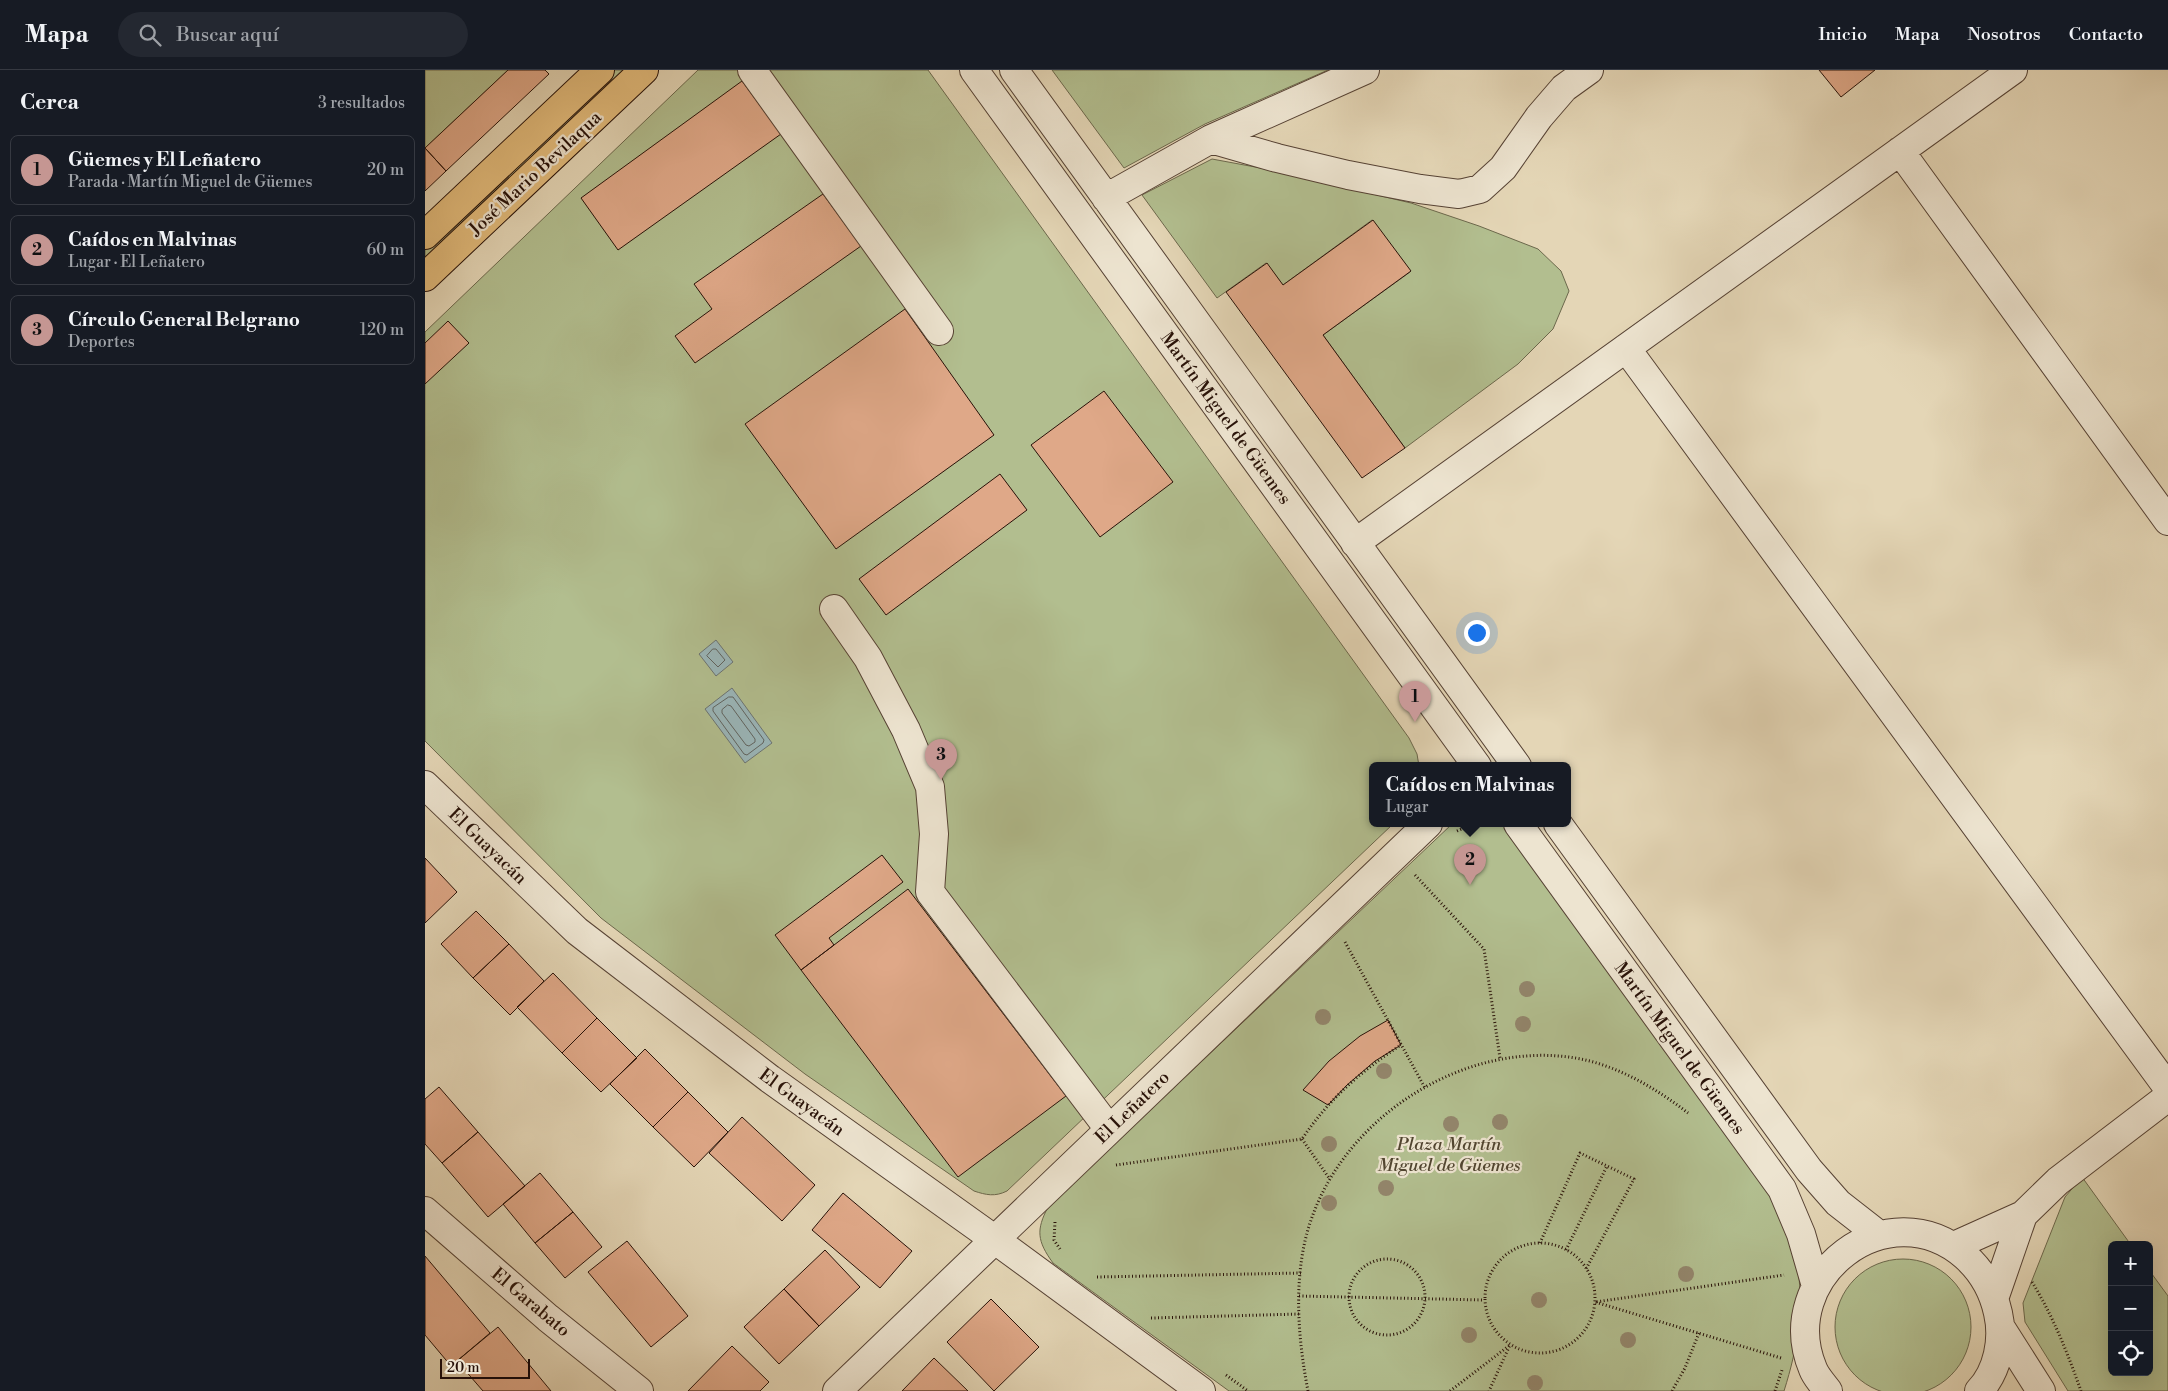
<!DOCTYPE html>
<html lang="es">
<head>
<meta charset="utf-8">
<style>
	body { margin:0; font-family:"Libre Bodoni",serif; background:#242831; color:#f1f3f6 }
	.controls { position:absolute; right:15px; bottom:15px; display:grid; overflow:hidden; border-radius:8px; box-shadow:0 5px 20px #0002 }
	.controls button { width:45px; height:45px; display:grid; place-items:center; padding:0; border:0; border-bottom:1px solid #363941; background:#171b24; color:#f1f3f6; font:25px sans-serif }
	.scale { position:absolute; left:15px; bottom:12px; width:90px; box-sizing:border-box; padding-left:5px; border:2px solid #271108; border-top:0; font-size:14px; line-height:18px; white-space:nowrap; color:#271108; -webkit-text-stroke:4px #ede4d0; paint-order:stroke }
	.you { position:absolute; left:1051px; top:562px; width:18px; height:18px; margin:-12px; border:4px solid #fff; border-radius:50%; background:#1a73e8; box-shadow:0 0 0 8px #1a73e833 }
	.badge { display:grid; place-items:center; width:32px; height:32px; border-radius:50%; background:#c59692; color:#111; font-size:16px; font-weight:700 }
	.pin { position:absolute; translate:-50% -41px; filter:drop-shadow(0 1px 2px #0008) }
	.pin::after { content:''; position:absolute; top:26px; width:18px; height:15px; background:inherit; clip-path:polygon(0 0,100% 0,50% 100%) }
	.popup { position:absolute; left:944px; top:692px; width:202px; height:65px; box-sizing:border-box; display:grid; place-content:center; border-radius:8px; background:#171b24; filter:drop-shadow(0 1px 4px #0005); font-size:16px; white-space:nowrap; color:#9ea1a6 }
	.popup b { font-size:19px; color:#f1f3f6 }
	.popup::after { content:''; position:absolute; left:50%; top:100%; margin-left:-10px; border:10px solid transparent; border-top-color:#171b24 }
	.list { margin:0; padding:0; list-style:none }
	h2 { display:flex; justify-content:space-between; align-items:center; height:65px; margin:0; padding:0 20px; font-size:21px }
	h2 small { font-size:16px; font-weight:400; color:#9ea1a6 }
	.list li { display:grid; grid-template-columns:32px 1fr auto; gap:15px; align-items:center; box-sizing:border-box; height:70px; margin:0 10px 10px; padding:0 10px; border:1px solid #363941; border-radius:8px }
	.list b { display:block; font-size:19px; white-space:nowrap }
	.list p { margin:0; font-size:16px; white-space:nowrap; color:#9ea1a6 }
	.list em { font-size:16px; font-style:normal; color:#9ea1a6 }
	.icon { flex:none; width:28px; height:28px; fill:none; stroke:currentColor; stroke-width:2; stroke-linecap:round; stroke-linejoin:round }
	.map { position:relative; flex:none; width:1743px; height:1321px; overflow:hidden }
	header { display:flex; align-items:center; gap:30px; box-sizing:border-box; height:70px; padding:0 25px; background:#171b24; border-bottom:1px solid #363941 }
	header strong { font-size:24px }
	nav { display:flex; gap:28px; margin-inline-start:auto; font-size:18px }
	.search { width:350px; height:45px; background:#242831; display:flex; align-items:center; gap:12px; box-sizing:border-box; padding:0 18px; border-radius:28px; color:#9ea1a6; font-size:19px }
	main { display:flex }
	aside { flex:1; background:#171b24 }
	.map>svg:first-child { display:block }
</style>
</head>
<body>
<header>
<strong>Mapa</strong>
<div class="search"><svg class="icon" aria-label="search" viewBox="0 0 24 24"><circle cx="10" cy="10" r="6"/><path d="M15 15l6 6"/></svg>Buscar aquí</div>
<nav><a>Inicio</a><a>Mapa</a><a>Nosotros</a><a>Contacto</a></nav>
</header>
<main>
<aside>
<h2>Cerca<small>3 resultados</small></h2>
<ul class="list">
<li><span class="badge">1</span><div><b>Güemes y El Leñatero</b><p>Parada · Martín Miguel de Güemes</p></div><em>20 m</em></li>
<li><span class="badge">2</span><div><b>Caídos en Malvinas</b><p>Lugar · El Leñatero</p></div><em>60 m</em></li>
<li><span class="badge">3</span><div><b>Círculo General Belgrano</b><p>Deportes</p></div><em>120 m</em></li>
</ul>
</aside>
<div class="map">
<svg width="1743" height="1321" viewBox="0 0 1743 1321">
	<rect width="100%" height="100%" fill="#e4d6b6"/>
	<filter id="stains"><feTurbulence type="fractalNoise" baseFrequency=".004" numOctaves="4"/><feColorMatrix values="0 0 0 0 .2 0 0 0 0 .09 0 0 0 0 .02 0 0 0 .5 -.17"/></filter>
	<radialGradient id="worn" r=".72"><stop offset=".6" stop-color="#630" stop-opacity="0"/><stop offset="1" stop-color="#630" stop-opacity=".3"/></radialGradient>
	<!-- green -->
	<path fill="#b2be8f" stroke="#6c684c" d="M0,0h83l-83,78z
		M187,0h14l-201,190v-13z
		M273,0h230l481,668 8,16 2,12h-46v58h20l-386,367c-12,6 -21,4 -33,0l-169,-117 -204,-156 -176,-177v-409z
		M627,0h276l-123,54 -81,44z
		M787,89l54,10 145,34 68,23 59,23 23,22 8,20 -16,38 -35,35 -113,84 -82,-113 87,-63 -38,-52 -89,65 -17,-22 -49,35 -75,-103z
		M1027,754h49l7,7 262,363c8,20 19,40 25,61 11,45 3,92 -11,136h-555l-176,-128c-16,-22 -17,-33 -5,-56z
		M1657,1107l49,68h-19v127h37v-102l19,26v95h-100l-43,-69 -2,-19 42,-106z
		M1410 1257a68 68 0 1 1 136 0a68 68 0 1 1-136 0Z"/>
	<!-- water -->
	<path fill="#9ab6b9" stroke="#6c7472" d="M291,570l17,22 -17,14 -17,-22z
		M307,618l40,55 -27,20 -40,-54z"/>
	<g fill="none" stroke-linecap="round" stroke-linejoin="round">
		<!-- shore -->
		<path stroke="#606460" stroke-width="1" d="M288,579h3l9,11 -7,7 -11,-11z
			M304,627h4l31,43 -1,3 -16,12 -3,-1 -31,-43v-3z
			M303,635l3,1 24,33v3l-6,4 -3,-1 -24,-32v-3z"/>
	</g>
	<!-- building -->
	<path fill="#dfa888" stroke="#271108" d="M83,0h37l4,4 -103,97 -21,-23z
		M1394,0h56l-34,27z
		M317,11l39,53 -163,116 -37,-52z
		M0,78l21,23 -21,20z
		M398,124l38,52 -166,117 -20,-27 37,-27 -18,-25z
		M948,150l38,51 -88,64 82,113 -43,30 -136,-186 41,-29 16,22z
		M480,239l89,126 -158,114 -91,-125z
		M23,251l21,22 -44,41v-41z
		M679,321l69,91 -73,55 -69,-92z
		M575,404l27,36 -141,105 -27,-36z
		M457,785l21,27 -74,56 5,7 -33,25 -26,-35z
		M0,788l32,34 -32,31z
		M483,819l158,207 -108,81 -157,-207z
		M51,841l33,33 -36,34 -32,-34z
		M84,874l35,37 -34,34 -37,-37z
		M128,903l44,45 -35,35 -45,-46z
		M172,948l40,40 -36,34 -39,-39z
		M963,950l13,25 -26,16 -28,24 -19,20 -25,-15 26,-29 31,-25z
		M220,979l43,43 -35,35 -43,-43z
		M14,1017l39,45 -36,31 -17,-19v-45z
		M263,1022l40,40 -34,35 -41,-40z
		M317,1047l73,68 -33,36 -73,-68z
		M53,1062l47,54 -37,31 -46,-54z
		M115,1103l33,39 -38,31 -32,-39z
		M418,1123l69,58 -32,37 -68,-58z
		M148,1142l29,35 -37,31 -30,-35z
		M202,1171l61,75 -37,31 -63,-75z
		M400,1180l35,37 -41,39 -35,-37z
		M0,1186l65,77 -39,33 -26,-31z
		M359,1219l35,37 -40,38 -35,-37z
		M566,1229l48,48 -45,44 -47,-49z
		M73,1257l53,64h-68l-26,-30z
		M307,1276l37,36 -9,9h-72z
		M509,1288l34,33h-66z"/>
	<g fill="none" stroke-linecap="round" stroke-linejoin="round">
		<defs>
			<path id="minor" d="M327,0l187,261
				M549,0l503,696
				M589,0l503,696
				M786,69l66,19 71,17 72,14 39,5 21,-5 23,-21 36,-51 25,-29 25,-18
				M1475,81l268,370
				M681,128l105,-59 154,-69
				M1201,278l542,740
				M930,473l658,-473
				M409,539l34,49 38,72 24,57 4,47 -4,58 179,237
				M0,715l152,146 193,148 224,160 207,152
				M1093,754l264,365 19,45 15,52
				M1133,754l251,346 29,33 41,32
				M0,1141l123,107 91,73
				M1529,1176l69,-31 35,-34 110,-84
				M1570,1226l28,-81
				M1576,1258l40,63
				M412,1321l591,-567
				M1403,1321c-5,-7 -12,-14 -15,-22 -39,-93 75,-180 152,-113 18,16 28,34 33,57 6,26 0,58 -19,78"/>
			<path id="major" d="M0,165l175,-165
				M0,207l219,-207"/>
		</defs>
		<!-- minor casing -->
		<use href="#minor" stroke="#564234" stroke-width="30"/>
		<!-- major casing -->
		<use href="#major" stroke="#271108" stroke-width="30"/>
		<!-- path -->
		<path stroke="#271108" stroke-width="3" stroke-dasharray="1 2.5" stroke-linecap="butt" d="M1032,761l15,-7
			M990,805l69,74 16,109
			M920,872l80,146
			M877,1069l27,39
			M691,1095l186,-26c27,-40 59,-68 99,-94
			M630,1152l-1,18 6,9
			M1115,1173l40,-90 54,26 -48,90
			M1060 1228a55 55 0 1 1 110 0a55 55 0 1 1-110 0Z
			M1141,1180l41,-84
			M924 1227a38 38 0 1 1 76 0a38 38 0 1 1-76 0Z
			M672,1207l204,-4
			M1607,1212c21,34 36,72 49,109
			M874,1226l185,4
			M726,1248l149,-4
			M1356,1288l-186,-56 189,-27
			M801,1305l22,16
			M883,1321c-11,-57 -16,-124 6,-179 39,-102 158,-174 267,-153 39,8 76,30 107,54
			M1025,1321l60,-46 -21,46
			M1247,1321l13,-23 14,-35
			M1350,1321l7,-21"/>
		<!-- minor -->
		<use href="#minor" stroke="#ede4d0" stroke-width="28"/>
		<!-- major -->
		<use href="#major" stroke="#e2bb7b" stroke-width="28"/>
	</g>
	<!-- trees -->
	<g fill="#93866c">
		<circle cx="1102" cy="919" r="8"/>
		<circle cx="898" cy="947" r="8"/>
		<circle cx="1098" cy="954" r="8"/>
		<circle cx="959" cy="1001" r="8"/>
		<circle cx="1075" cy="1052" r="8"/>
		<circle cx="1026" cy="1054" r="8"/>
		<circle cx="904" cy="1074" r="8"/>
		<circle cx="961" cy="1118" r="8"/>
		<circle cx="904" cy="1133" r="8"/>
		<circle cx="1261" cy="1204" r="8"/>
		<circle cx="1114" cy="1230" r="8"/>
		<circle cx="1044" cy="1265" r="8"/>
		<circle cx="1203" cy="1270" r="8"/>
		<circle cx="1110" cy="1313" r="8"/>
	</g>
	<g text-anchor="middle" stroke-width="4.5" stroke-linejoin="round" paint-order="stroke">
		<!-- street labels -->
		<g font-size="18" fill="#271108" stroke="#ede4d0">
			<text transform="translate(110 103) rotate(-43)" y="6">José Mario Bevilaqua</text>
			<text transform="translate(801 348) rotate(54)" y="6">Martín Miguel de Güemes</text>
			<text transform="translate(63 776) rotate(44)" y="6">El Guayacán</text>
			<text transform="translate(1255 978) rotate(54)" y="6">Martín Miguel de Güemes</text>
			<text transform="translate(377 1032) rotate(36)" y="6">El Guayacán</text>
			<text transform="translate(707 1037) rotate(-44)" y="6">El Leñatero</text>
			<text transform="translate(106 1232) rotate(40)" y="6">El Garabato</text>
		</g>
		<!-- park labels -->
		<g font-size="18" font-style="italic" fill="#514530" stroke="#ede4d0">
			<text x="1024" y="1080">Plaza Martín<tspan x="1024" dy="21">Miguel de Güemes</tspan></text>
		</g>
	</g>
	<rect width="100%" height="100%" filter="url(#stains)"/>
	<rect width="100%" height="100%" fill="url(#worn)"/>
</svg>
<div class="controls">
<button>+</button>
<button>−</button>
<button><svg class="icon" aria-label="locate" viewBox="0 0 24 24"><circle cx="12" cy="12" r="6"/><path d="M12 2v4M12 18v4M2 12h4M18 12h4"/></svg></button>
</div>
<div class="scale">20 m</div>
<div class="you"></div>
<div class="pin badge" style="left:990px;top:652px">1</div>
<div class="pin badge" style="left:1045px;top:815px">2</div>
<div class="popup"><b>Caídos en Malvinas</b>Lugar</div>
<div class="pin badge" style="left:516px;top:710px">3</div>
</div>
</main>
</body>
</html>
